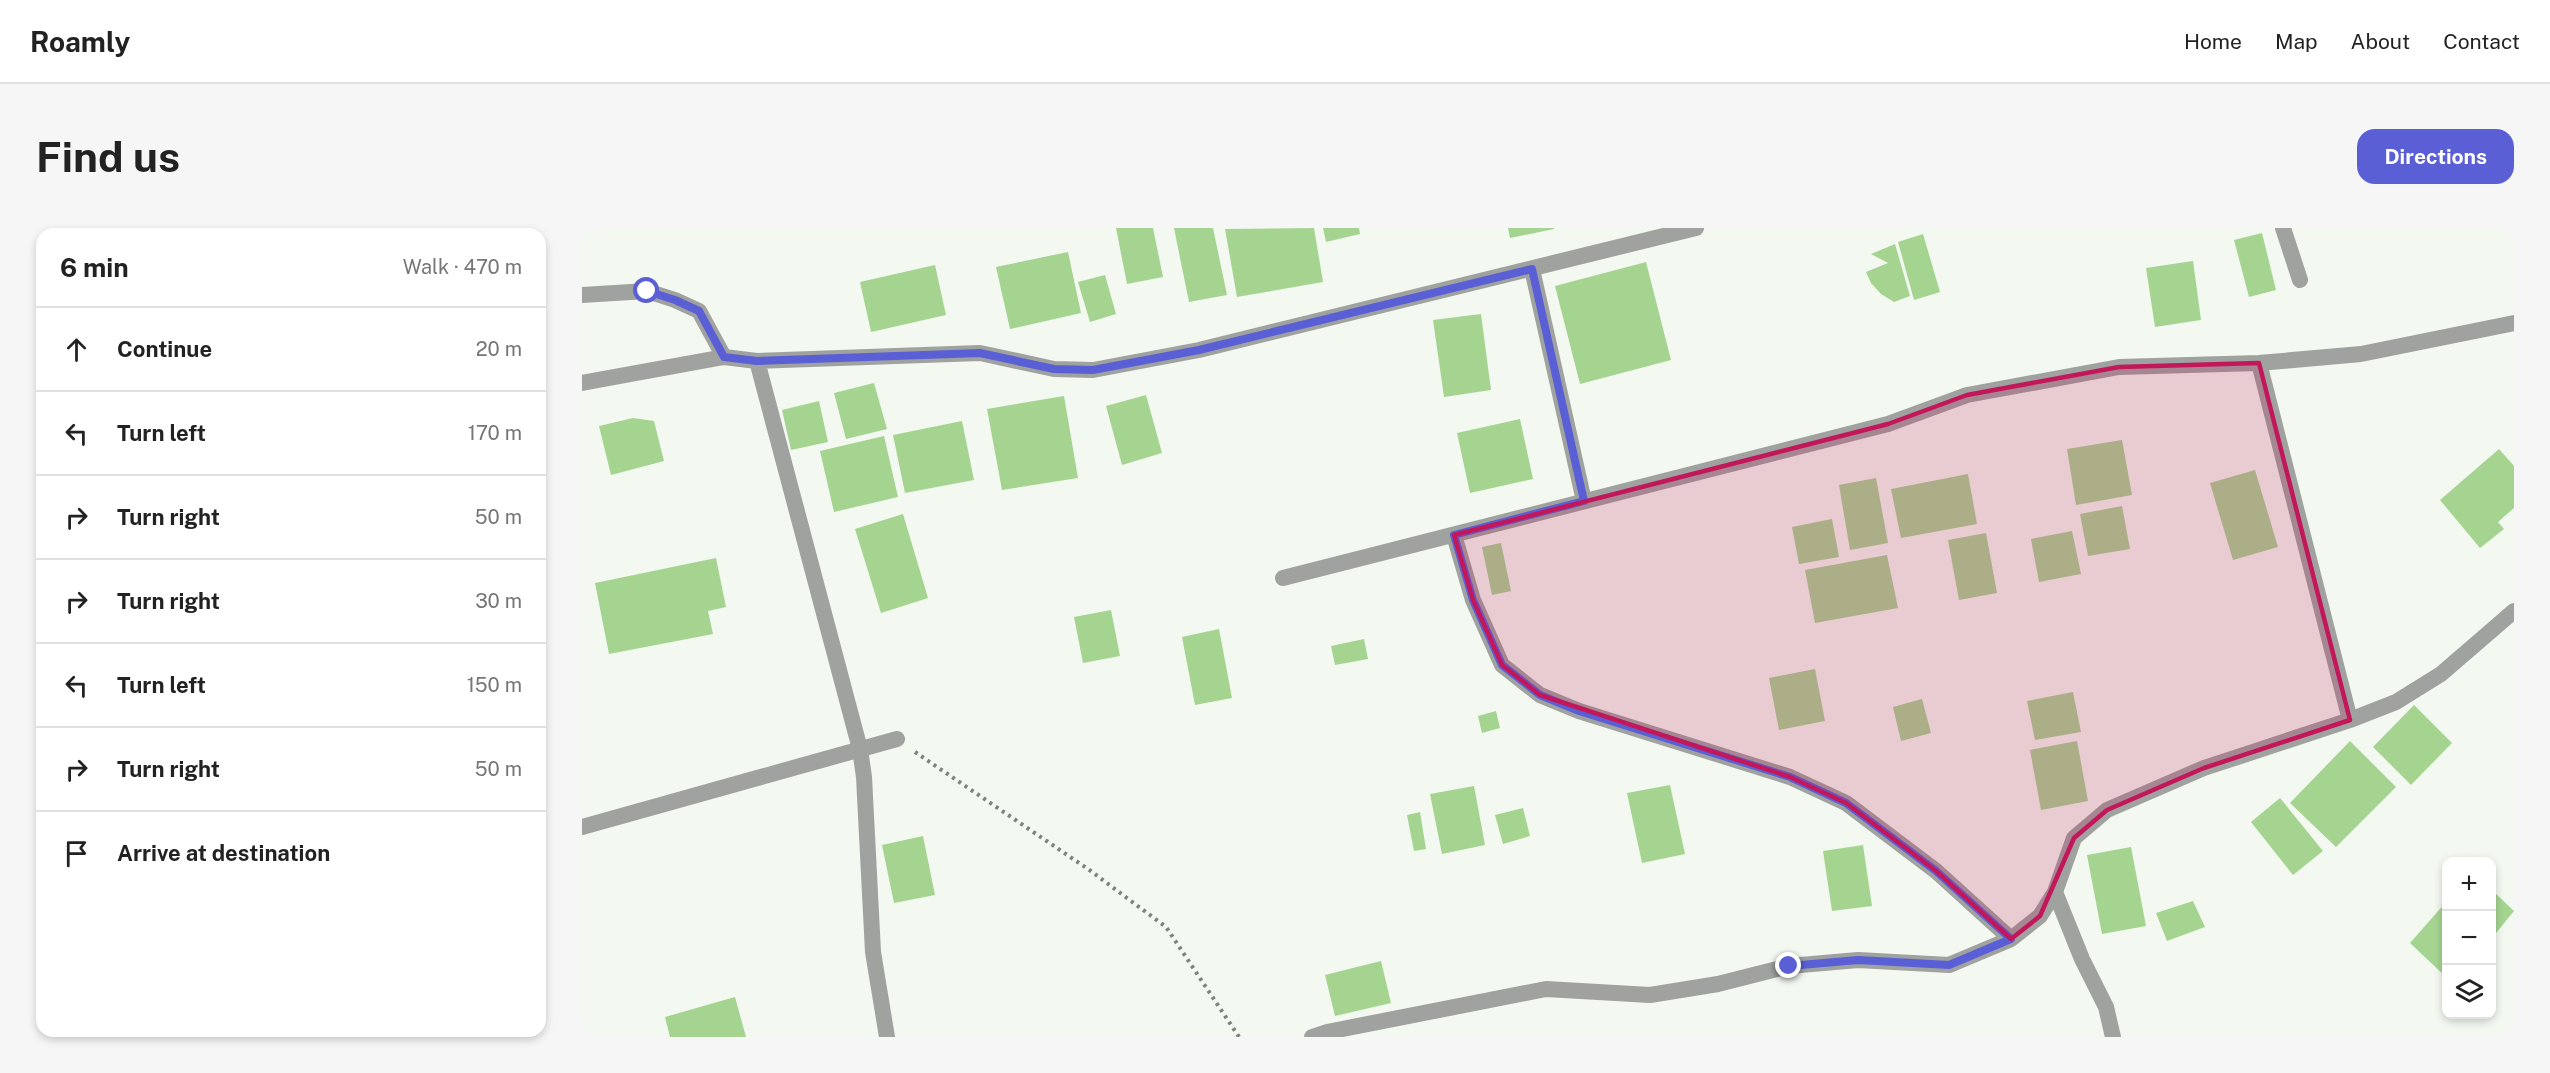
<!DOCTYPE html>
<html lang="en">
<head>
<meta charset="utf-8">
<style>
	body { margin:0; font-family:"Public Sans",sans-serif; background:#f6f6f6; color:#222 }
	.controls { position:absolute; right:18px; bottom:18px; display:grid; overflow:hidden; border-radius:12px; box-shadow:0 3px 9px #0003 }
	.controls button { width:54px; height:54px; display:grid; place-items:center; padding:0; border:0; border-bottom:2px solid #e0e0e0; background:#fff; color:#222; font:30px sans-serif }
	.stop { position:absolute; width:18px; height:18px; margin:-14px; border:4px solid #5b5fd6; border-radius:50%; background:#fff }
	.stop.end { background:#5b5fd6; border-color:#fff; box-shadow:0 2px 6px #0008 }
	.list { margin:0; padding:0; list-style:none }
	h2 { display:flex; justify-content:space-between; align-items:center; height:78px; margin:0; padding:0 24px; font-size:26px }
	h2 small { font-size:20px; font-weight:400; color:#767676 }
	.list li { display:grid; grid-template-columns:39px 1fr auto; gap:18px; align-items:center; box-sizing:border-box; height:84px; padding:0 24px; border-top:2px solid #e0e0e0 }
	.list b { display:block; font-size:22px; white-space:nowrap }
	.list em { font-size:20px; font-style:normal; color:#767676 }
	.icon { flex:none; width:33px; height:33px; fill:none; stroke:currentColor; stroke-width:2; stroke-linecap:round; stroke-linejoin:round }
	.map { position:relative; flex:none; width:1932px; height:809px; overflow:hidden; border-radius:18px }
	header { display:flex; align-items:center; gap:36px; box-sizing:border-box; height:84px; padding:0 30px; background:#fff; border-bottom:2px solid #e0e0e0 }
	header strong { font-size:28px }
	nav { display:flex; gap:33px; margin-inline-start:auto; font-size:21px }
	.intro { display:flex; align-items:center; justify-content:space-between; box-sizing:border-box; height:144px; padding:0 36px }
	h1 { margin:0; font-size:42px }
	.button { padding:15px 27px; border-radius:18px; background:#5b5fd6; color:#fff; font-size:21px; font-weight:700 }
	main { display:flex; gap:36px; padding:0 36px }
	aside { flex:1; background:#fff; border-radius:18px; box-shadow:0 3px 9px #0003 }
	.map>svg:first-child { display:block }
</style>
</head>
<body>
<header>
<strong>Roamly</strong>
<nav><a>Home</a><a>Map</a><a>About</a><a>Contact</a></nav>
</header>
<div class="intro"><h1>Find us</h1><a class="button">Directions</a></div>
<main>
<aside>
<h2>6 min<small>Walk · 470 m</small></h2>
<ul class="list">
<li><svg class="icon" aria-label="ahead" viewBox="0 0 24 24"><path d="M12 20V5M6 11l6-6 6 6"/></svg><div><b>Continue</b></div><em>20 m</em></li>
<li><svg class="icon" aria-label="left" viewBox="0 0 24 24"><path d="M17 20v-9H6M10 6l-5 5 5 5"/></svg><div><b>Turn left</b></div><em>170 m</em></li>
<li><svg class="icon" aria-label="right" viewBox="0 0 24 24"><path d="M7 20v-9h11M14 6l5 5-5 5"/></svg><div><b>Turn right</b></div><em>50 m</em></li>
<li><svg class="icon" aria-label="right" viewBox="0 0 24 24"><path d="M7 20v-9h11M14 6l5 5-5 5"/></svg><div><b>Turn right</b></div><em>30 m</em></li>
<li><svg class="icon" aria-label="left" viewBox="0 0 24 24"><path d="M17 20v-9H6M10 6l-5 5 5 5"/></svg><div><b>Turn left</b></div><em>150 m</em></li>
<li><svg class="icon" aria-label="right" viewBox="0 0 24 24"><path d="M7 20v-9h11M14 6l5 5-5 5"/></svg><div><b>Turn right</b></div><em>50 m</em></li>
<li><svg class="icon" aria-label="arrive" viewBox="0 0 24 24"><path d="M6 21V4h12l-3 4 3 4H6"/></svg><div><b>Arrive at destination</b></div></li>
</ul>
</aside>
<div class="map">
<svg width="1932" height="809" viewBox="0 0 1932 809">
	<rect width="100%" height="100%" fill="#f3f8f1"/>
	<!-- building -->
	<path fill="#a5d491" d="M534,0h37l10,49 -36,7z
		M592,0h39l14,67 -38,7z
		M732,0l9,54 -86,15 -12,-68z
		M741,0h36l1,6 -34,8z
		M926,0h46v1l-44,9z
		M1680,5l14,57 -27,7 -15,-57z
		M1341,6l17,58 -26,8 -16,-58z
		M1313,16l15,52 -16,6 -13,-8 -10,-11 -5,-11 22,-9 -17,-9z
		M486,24l13,61 -71,16 -14,-62z
		M1611,33l8,59 -46,7 -9,-59z
		M1064,34l25,98 -91,24 -25,-98z
		M353,37l11,50 -75,17 -11,-50z
		M523,47l11,39 -26,8 -12,-40z
		M899,86l10,76 -47,7 -11,-77z
		M292,155l13,46 -41,10 -12,-46z
		M564,167l16,58 -40,12 -16,-59z
		M482,168l14,82 -76,12 -15,-81z
		M237,173l9,41 -37,8 -9,-40z
		M51,190l21,3 10,40 -53,14 -12,-49z
		M938,191l13,60 -63,14 -13,-60z
		M380,193l12,59 -69,13 -12,-58z
		M302,208l14,61 -64,15 -14,-61z
		M1540,212l10,55 -56,10 -9,-56z
		M1917,221l15,17v42l-16,14 6,7 -24,19 -40,-48z
		M1673,242l23,77 -45,13 -23,-77z
		M1386,246l9,50 -76,14 -10,-49z
		M1294,250l12,65 -38,7 -11,-65z
		M1540,278l8,43 -42,7 -8,-42z
		M321,286l25,84 -47,15 -26,-84z
		M1250,291l7,38 -40,7 -7,-37z
		M1490,303l9,43 -42,8 -8,-43z
		M1404,305l11,60 -38,7 -11,-60z
		M919,315l10,48 -19,4 -10,-48z
		M1305,327l11,53 -83,15 -10,-53z
		M134,330l10,49 -18,4 5,23 -104,20 -14,-71z
		M529,382l9,46 -37,7 -9,-46z
		M637,401l13,69 -37,7 -13,-68z
		M782,411l4,20 -33,6 -4,-19z
		M1233,441l10,52 -46,9 -10,-52z
		M1491,464l8,40 -46,8 -8,-39z
		M1340,471l9,34 -30,8 -8,-34z
		M1832,477l38,38 -41,42 -38,-38z
		M914,483l4,17 -18,5 -4,-17z
		M1495,513l11,60 -47,9 -11,-60z
		M1768,513l46,46 -60,60 -46,-44z
		M1088,557l15,69 -43,9 -15,-70z
		M892,558l11,59 -43,9 -12,-60z
		M1698,570l43,53 -30,24 -42,-53z
		M941,580l7,28 -27,8 -8,-29z
		M838,584l6,37 -12,2 -7,-36z
		M341,608l12,59 -41,8 -12,-58z
		M1281,617l9,61 -40,5 -9,-60z
		M1549,619l15,79 -44,8 -15,-79z
		M1910,662l22,21 -22,27z
		M1611,673l12,26 -38,14 -11,-28z
		M1864,674v75l-36,-34z
		M799,733l10,42 -56,13 -10,-41z
		M153,769l11,40h-76l-5,-20z"/>
	<g fill="none" stroke-linecap="round" stroke-linejoin="round">
		<!-- path -->
		<path stroke="#7e827d" stroke-width="4" stroke-dasharray="3 4.5" stroke-linecap="butt" d="M333,524l173,117 78,58 73,110"/>
		<!-- minor -->
		<path stroke="#9fa29f" stroke-width="16" d="M1701,0l17,52
			M950,41l52,232
			M0,67l65,-4 28,9 24,11 25,46
			M175,133l103,388 4,28 9,175 14,85
			M1677,135l91,357
			M0,155l142,-26 33,4 223,-8 74,16 39,1 106,-20 497,-122
			M872,307l19,65 29,65 38,30 39,16 211,66 56,26 90,68 75,68
			M701,350l605,-154 79,-29 152,-28 140,-4 102,-9 153,-31
			M0,599l315,-88
			M1473,664l27,67 24,48 7,30
			M730,809l15,-5 219,-43 104,6 68,-11 71,-18 69,-6 91,5 62,-26 29,-23 15,-24 19,-54 33,-28 97,-42 146,-48 46,-18 45,-28 73,-63"/>
	</g>
	<g fill="none" stroke-linecap="round" stroke-linejoin="round">
		<!-- route -->
		<path stroke="#5b5fd6" stroke-width="8" d="M65,63l28,9 24,11 25,46 33,4 223,-8 74,16 39,1 106,-20 333,-81 52,232 -130,34 19,65 29,65 38,30 39,16 211,66 56,26 90,68 75,68 -62,26 -91,-5 -69,6"/>
	</g>
	<!-- marked area -->
	<path fill="#c2185b" fill-opacity="0.2" stroke="#c2185b" stroke-width="4.5" stroke-linejoin="round" d="M1677,135l91,357 -146,48 -97,42 -33,28 -34,78 -29,23 -75,-68 -90,-68 -56,-26 -250,-82 -38,-30 -29,-65 -19,-65 434,-111 79,-29 152,-28z"/>
</svg>
<div class="controls">
<button>+</button>
<button>−</button>
<button><svg class="icon" aria-label="layers" viewBox="0 0 24 24"><path d="M12 4l9 5-9 5-9-5zM3 14l9 5 9-5"/></svg></button>
</div>
<div class="stop" style="left:65px;top:63px"></div>
<div class="stop end" style="left:1207px;top:738px"></div>
</div>
</main>
</body>
</html>
